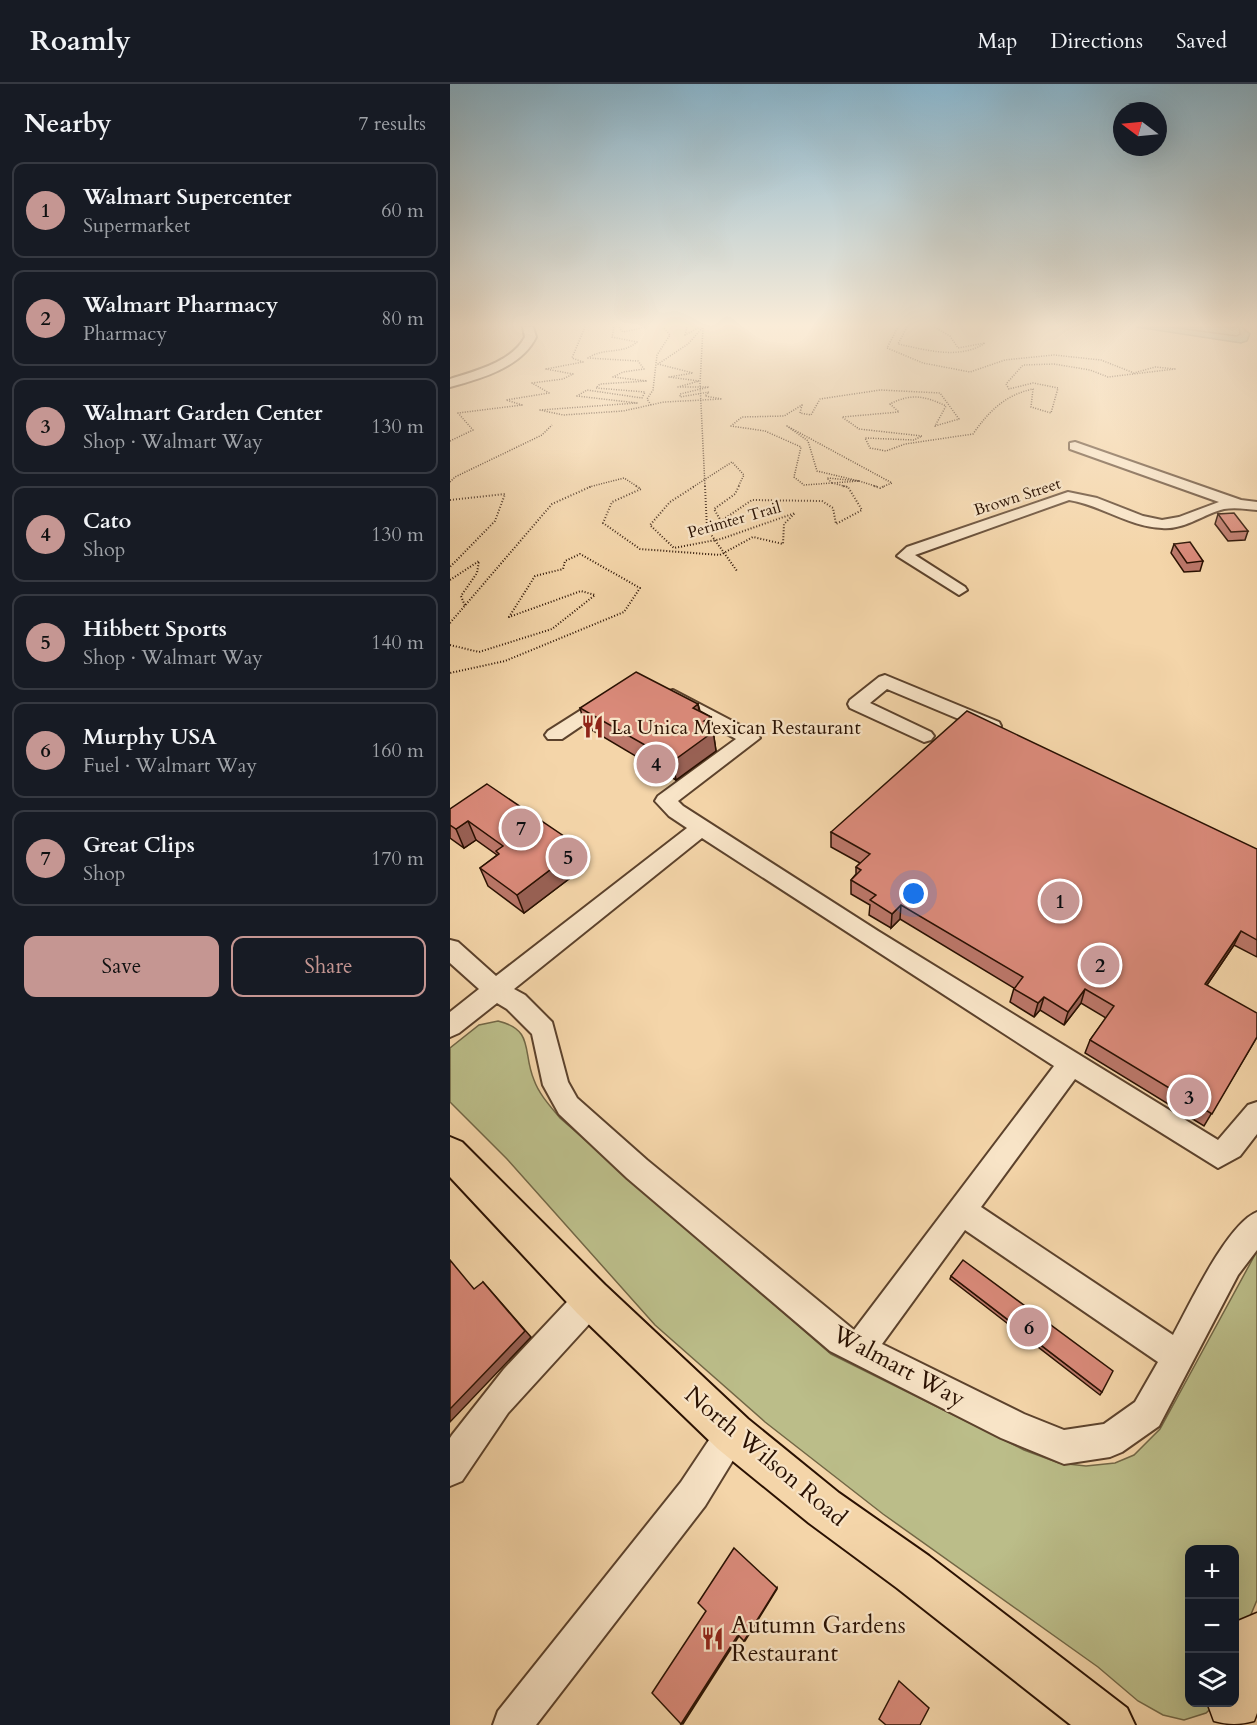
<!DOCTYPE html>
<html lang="en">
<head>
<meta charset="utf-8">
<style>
	body { margin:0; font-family:Cardo,serif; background:#20242c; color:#f1f3f6 }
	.controls { position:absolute; right:18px; bottom:18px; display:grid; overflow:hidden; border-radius:12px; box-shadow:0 6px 24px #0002 }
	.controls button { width:54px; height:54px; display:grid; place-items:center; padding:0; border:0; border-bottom:2px solid #363941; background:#171b24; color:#f1f3f6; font:30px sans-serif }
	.compass { position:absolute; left:663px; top:18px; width:54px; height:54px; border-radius:50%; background:#171b24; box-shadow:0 6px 24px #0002; rotate:286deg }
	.you { position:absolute; left:464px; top:810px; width:21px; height:21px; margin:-15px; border:4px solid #fff; border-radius:50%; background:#1a73e8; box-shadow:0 0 0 9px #1a73e833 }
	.badge { display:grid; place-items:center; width:39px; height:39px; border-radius:50%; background:#c59692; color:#111; font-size:20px; font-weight:700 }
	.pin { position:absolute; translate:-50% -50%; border:3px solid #fff; box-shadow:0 2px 6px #0006 }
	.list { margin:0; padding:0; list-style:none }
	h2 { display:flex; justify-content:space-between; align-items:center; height:78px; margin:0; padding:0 24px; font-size:26px }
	h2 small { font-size:20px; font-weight:400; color:#9ea1a6 }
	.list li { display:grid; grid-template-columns:39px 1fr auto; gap:18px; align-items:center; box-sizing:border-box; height:96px; margin:0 12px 12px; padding:0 12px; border:2px solid #363941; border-radius:12px }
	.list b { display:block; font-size:22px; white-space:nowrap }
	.list p { margin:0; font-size:20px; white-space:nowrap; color:#9ea1a6 }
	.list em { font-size:20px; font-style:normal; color:#9ea1a6 }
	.actions { display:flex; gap:12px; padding:18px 24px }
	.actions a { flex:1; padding:14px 0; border:2px solid #c59692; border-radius:12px; text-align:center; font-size:21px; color:#c59692 }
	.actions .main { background:#c59692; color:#111 }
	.icon { flex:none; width:33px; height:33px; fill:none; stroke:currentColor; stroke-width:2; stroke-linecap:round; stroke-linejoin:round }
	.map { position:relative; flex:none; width:807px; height:1641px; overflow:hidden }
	header { display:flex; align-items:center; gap:36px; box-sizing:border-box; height:84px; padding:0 30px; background:#171b24; border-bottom:2px solid #363941 }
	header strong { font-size:28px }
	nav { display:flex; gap:33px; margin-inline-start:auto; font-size:21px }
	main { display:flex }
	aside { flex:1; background:#171b24 }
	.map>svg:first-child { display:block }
</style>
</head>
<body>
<header>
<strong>Roamly</strong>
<nav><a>Map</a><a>Directions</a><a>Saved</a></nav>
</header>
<main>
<aside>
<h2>Nearby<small>7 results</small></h2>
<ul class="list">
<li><span class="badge">1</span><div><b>Walmart Supercenter</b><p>Supermarket</p></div><em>60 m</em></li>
<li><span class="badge">2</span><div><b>Walmart Pharmacy</b><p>Pharmacy</p></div><em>80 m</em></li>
<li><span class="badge">3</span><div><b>Walmart Garden Center</b><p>Shop · Walmart Way</p></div><em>130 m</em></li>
<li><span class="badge">4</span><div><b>Cato</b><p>Shop</p></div><em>130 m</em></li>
<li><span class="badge">5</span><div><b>Hibbett Sports</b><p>Shop · Walmart Way</p></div><em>140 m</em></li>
<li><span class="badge">6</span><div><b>Murphy USA</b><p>Fuel · Walmart Way</p></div><em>160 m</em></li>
<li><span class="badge">7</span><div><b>Great Clips</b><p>Shop</p></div><em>170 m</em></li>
</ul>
<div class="actions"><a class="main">Save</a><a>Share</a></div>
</aside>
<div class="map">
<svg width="807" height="1641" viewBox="0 0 807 1641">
	<rect width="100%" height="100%" fill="#f4d5a9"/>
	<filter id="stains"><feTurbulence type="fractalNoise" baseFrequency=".00333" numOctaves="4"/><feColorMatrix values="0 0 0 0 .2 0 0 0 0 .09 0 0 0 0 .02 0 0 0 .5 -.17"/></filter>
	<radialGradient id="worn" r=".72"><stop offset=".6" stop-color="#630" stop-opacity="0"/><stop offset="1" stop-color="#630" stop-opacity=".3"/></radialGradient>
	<!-- green -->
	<path fill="#bbbd89" stroke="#726746" stroke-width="1.5" d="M48,937c37,9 24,31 36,59 5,14 16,26 26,38l271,236 193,96 35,13 27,3 29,-3 19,-8 26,-26 97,-178v349l-13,31 -9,37 -1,-118h-44v152l27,1 -11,10 -22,7 -21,-5 -25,-14 -40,-34 -215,-153 -118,-92 -110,-97 -148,-166 -57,-57v-54l29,-23z"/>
	<!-- water -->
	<path fill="#9cb9a7" stroke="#6e7665" stroke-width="1.5" d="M686,243h106l8,7 -3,7 -6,2z"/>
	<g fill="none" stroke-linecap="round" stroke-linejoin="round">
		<!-- shore -->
		<path stroke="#636554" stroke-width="1.5" d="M720,243l67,9 3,-2 -1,-7"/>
		<defs>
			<path id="minor" d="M73,243h10l3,10c-14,30 -56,42 -86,50v-8c25,-8 62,-17 75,-42z
				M625,358l166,58 16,2v8c-10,-1 -22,-3 -33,-1 -21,5 -39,21 -62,19 -33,-1 -61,-23 -93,-28l-154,55 50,32 2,3 -8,5 -62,-39 10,-9 161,-55 29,6 46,18 19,4 17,-3 40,-15 -149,-53v-6z
				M435,591l114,47 2,4 -2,4h-14l-98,-41 -17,14 61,29 3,4 -3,4 -7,2 -74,-34 -2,-4 2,-4 29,-23z
				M223,606l84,44 3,4 -82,63 5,5 195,125 340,209 30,-35 9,-3v32l-17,22 -22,12 -143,-89 -94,128 192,128c17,-31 54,-111 84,-123v38l-19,25 -79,151 -37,26 -12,5 -46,7 -63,-26 -171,-87 -203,-173 -68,-64 -16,-29 -11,-51 -25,-25 -10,-6 -38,30 -9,4v-25l29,-23 -29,-26v-23l8,2 38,34 191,-148 -18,-12 -14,-15 3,-5 78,-57 -70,-39 -2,-4 2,-4zM252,754l352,228 -200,264 -207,-170 -70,-62 -9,-16 -16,-60 -27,-27 -11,-6zM515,1146l193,132 -23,40 -31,22 -40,6 -40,-16 -142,-70z
				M158,609l7,2 2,4 -2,4 -53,36h-14l-3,-4 3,-4z
				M141,1200l11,4 4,11 -4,11 -94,103 -46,68 -12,5v-48l2,-3 52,-66 76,-81z
				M283,1334l12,4 4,12 -44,72 -169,219h-43l5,-14 183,-229 40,-60z"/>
			<path id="major" d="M0,1053l12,5 143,143 143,134 91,74 90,63 198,152 8,17h-64l-174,-137 -88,-65 -91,-74 -141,-136 -127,-136z"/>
			<path id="highway" d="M807,1529v100l-3,8c-14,4 -26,4 -40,0l-7,-19h27v-73l4,-8z"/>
		</defs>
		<!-- minor casing -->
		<use href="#minor" stroke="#5c422c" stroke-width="4"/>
		<!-- major casing -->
		<use href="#major" stroke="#2a1102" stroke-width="4"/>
		<!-- highway casing -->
		<use href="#highway" stroke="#2a1102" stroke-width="3"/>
		<!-- path-far1 -->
		<path stroke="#2a1102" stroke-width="1.5" stroke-dasharray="1 1.5" stroke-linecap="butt" d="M164,243l-2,10 25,5c-15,13 -33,5 -49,16l50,3 6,8 -21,3 -10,5 34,4 -47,3 -4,4 49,4 -3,6 -55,-8 -10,6 60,7 -97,7 23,5 60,-4 41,-9 58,-3 -17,-3 4,-4 -29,5v-3l29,-7h-31l21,-6 -30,-4 24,-4 -35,-9 30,-20 15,-17
			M169,243l4,5 23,-5
			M237,243l-2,8 15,-8
			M457,243l-9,17c28,6 62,16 87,-1l-27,5 -8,-12 -16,-9
			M253,244l-3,56 5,103
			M201,321l-4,-6 6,-9 4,-35 13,-20 -7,-8
			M0,357l23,-11 -15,-17 64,-8 -16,-5 43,-7 -17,-10 31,-4 10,-5 -27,-5 37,-7 -11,-4 13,-31
			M409,397l19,6
			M409,397l-42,-10 -9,-30 -21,-15 105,57 -10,4
			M0,398l5,-5 87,-42 10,-10
			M382,399l16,4
			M382,399l-28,2 -10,-8 7,-30 -36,-16 -34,-5 11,-9 42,-1 18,-11 -2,8 11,2 9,-16 60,-9 60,3 19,26 -24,7 11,-20c-21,-10 -35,-13 -56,-2l9,8 -57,5 17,12 63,7 -8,4 -49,-2 5,10 16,3 19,-7 68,-10c16,-23 32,-39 60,-45l-2,18 20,6 7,-25 -25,-5 -24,6 -3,-5 17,-19 31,-1 36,6 18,7 67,-8 -20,-2 -21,6 -33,-13 -47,-5 -49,5 -35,12 -47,-9 -36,-15 11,-21
			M382,399l-5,-5 32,3
			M382,399l27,-2
			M139,403l35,-9 14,9
			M243,403l39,-25 12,13 -6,12"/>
		<!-- path -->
		<path stroke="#2a1102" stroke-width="2" stroke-dasharray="1 2" stroke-linecap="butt" d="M186,402l5,3 -29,13 -9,21 37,26 80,6 33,-18 30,7 1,-20 11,-11 -74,26 -47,9 -24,-23 20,-23 25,-16
			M255,402l2,43 30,42
			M289,402l-4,8 -21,15 7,12 31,-21 70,1 11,7 3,16 26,-14 -14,-23 -6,-1
			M424,402l6,2 5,-2
			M0,416l55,-6 -10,27 -45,46
			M0,496l29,-19 -2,12 -16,23 4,10
			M0,539l102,-119 40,-18
			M0,561l29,7 73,-23 43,-34 -14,-4 -72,26 26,-41 28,-7 2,-8 15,-7 60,34 -16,24 -119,49 -55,12"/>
		<!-- minor -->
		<use href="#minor" fill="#f8e4c7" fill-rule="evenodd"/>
		<!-- major -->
		<use href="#major" fill="#f4d5a9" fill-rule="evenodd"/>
		<!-- highway -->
		<use href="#highway" fill="#f4d5a9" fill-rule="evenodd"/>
	</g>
	<!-- wall -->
	<path fill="#bb7769" stroke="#2a1102" stroke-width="1.5" d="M768,430l30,17 -3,9 -17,1 -13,-17z
		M724,460l29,17 -3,10 -16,1 -13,-19z
		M248,620l2,7 11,6 5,34 -40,29 -91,-54 -5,-18z
		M0,725l136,57 -62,47 -36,-27 -8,-18 17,-13 -21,-15 -12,8 -14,-10z
		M381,748l426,17v108l-23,-12 -27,40 50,52 -53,89 -119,-73 5,-13 16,-22 -25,-15 -17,22 -24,-15 -6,7 -24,-15 4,-14 -114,-69 -9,9 -22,-13 1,-10 -19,-11v-14l5,-6v-7l4,-4 -29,-16z
		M501,1192l151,116 -2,3 -150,-116z"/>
	<!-- shaded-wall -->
	<path fill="#996155" stroke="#2a1102" stroke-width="1.5" d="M248,620l3,19 -8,-15z
		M261,633l5,34 -40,29 -3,-19 31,-40z
		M18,737l8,19 -12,8 -8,-19z
		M130,763l6,19 -62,47 -7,-18z
		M451,821l-1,14 -9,9 1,-14z
		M791,847l-7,14 -36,53 7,-14z
		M635,905l-4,14 -17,22 4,-13z
		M594,913l-4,13 -6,7 4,-14z
		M33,1198l48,55 -81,85v-13z
		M327,1504v1l-32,52h-1z
		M288,1551l1,1 -56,88h-2z"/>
	<!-- building -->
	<path fill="#da8a7a" stroke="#2a1102" stroke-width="1.5" d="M784,429l14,18 -17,1 -13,-18z
		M740,458l13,19 -16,2 -13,-19z
		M186,588l62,32 -5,4 18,9 -7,4 8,3 -6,5 7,3 -40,29 -93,-53z
		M517,627l290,138v91l-16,-9 -36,53 52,29v24l-45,77 -122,-74 24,-34 -29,-17 -17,23 -24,-15 -6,6 -24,-14 9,-12 -122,-72 -9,9 -22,-14 6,-5 -25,-15 10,-10 -5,-3 14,-13 -39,-22z
		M37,700l93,63 -63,48 -37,-27 19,-14 -3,-3 7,-5 -35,-25 -12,8 -6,-4v-16z
		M0,1176l24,29 9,-7 42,49 -75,78z
		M513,1176l150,111 -11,21 -151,-116z
		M284,1464l43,40 -33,53 -6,-6 -57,89 -29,-31 54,-82 -8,-8z
		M449,1597l30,27 -9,17h-34l-7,-6z"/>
	<!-- sky -->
	<linearGradient id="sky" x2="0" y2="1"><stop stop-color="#89b6ce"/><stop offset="0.51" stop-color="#faecd8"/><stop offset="1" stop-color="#faecd8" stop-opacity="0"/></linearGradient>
	<rect width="807" height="473" fill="url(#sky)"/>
	<!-- icons -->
	<defs>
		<symbol id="restaurant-bare" viewBox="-9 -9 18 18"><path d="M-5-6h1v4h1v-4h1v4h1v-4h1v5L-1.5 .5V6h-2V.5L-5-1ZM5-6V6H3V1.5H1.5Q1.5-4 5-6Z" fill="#8f2418" stroke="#f8e4c7" stroke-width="2.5" paint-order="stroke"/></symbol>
	</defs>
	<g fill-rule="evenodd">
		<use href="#restaurant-bare" x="126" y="626" width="33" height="33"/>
		<use href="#restaurant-bare" x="246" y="1538" width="33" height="33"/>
	</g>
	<g text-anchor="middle" stroke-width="4.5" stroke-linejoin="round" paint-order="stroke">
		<!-- far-street labels -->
		<g font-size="16" fill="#2a1102" stroke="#f8e4c7">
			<text transform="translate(567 412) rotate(-18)" y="6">Brown Street</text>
			<text transform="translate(284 435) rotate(-16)" y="6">Perimter Trail</text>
		</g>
		<!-- poi labels -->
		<g font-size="20" fill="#2a1102" stroke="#f8e4c7" text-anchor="start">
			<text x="161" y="650">La Unica Mexican Restaurant</text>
		</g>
		<!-- near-street labels -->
		<g font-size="24" fill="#2a1102" stroke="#f8e4c7">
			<text transform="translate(449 1282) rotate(28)" y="8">Walmart Way</text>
			<text transform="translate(316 1372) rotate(40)" y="8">North Wilson Road</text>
		</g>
		<!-- near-poi labels -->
		<g font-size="24" fill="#2a1102" stroke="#f8e4c7" text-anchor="start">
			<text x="281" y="1549">Autumn Gardens<tspan x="281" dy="28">Restaurant</tspan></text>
		</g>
	</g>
	<rect width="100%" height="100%" filter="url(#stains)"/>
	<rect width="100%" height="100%" fill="url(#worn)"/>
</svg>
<div class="controls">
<button>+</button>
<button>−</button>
<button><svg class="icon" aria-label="layers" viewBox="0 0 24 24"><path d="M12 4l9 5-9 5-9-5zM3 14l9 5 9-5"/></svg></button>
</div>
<svg class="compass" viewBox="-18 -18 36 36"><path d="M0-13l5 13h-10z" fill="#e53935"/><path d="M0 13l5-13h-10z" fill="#9ea1a6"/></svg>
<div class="you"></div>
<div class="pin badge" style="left:610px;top:817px">1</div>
<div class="pin badge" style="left:650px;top:881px">2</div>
<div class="pin badge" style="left:739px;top:1013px">3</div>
<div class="pin badge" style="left:206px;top:680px">4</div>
<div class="pin badge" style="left:118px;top:773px">5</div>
<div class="pin badge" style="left:579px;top:1243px">6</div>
<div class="pin badge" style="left:71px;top:744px">7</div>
</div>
</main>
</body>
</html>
